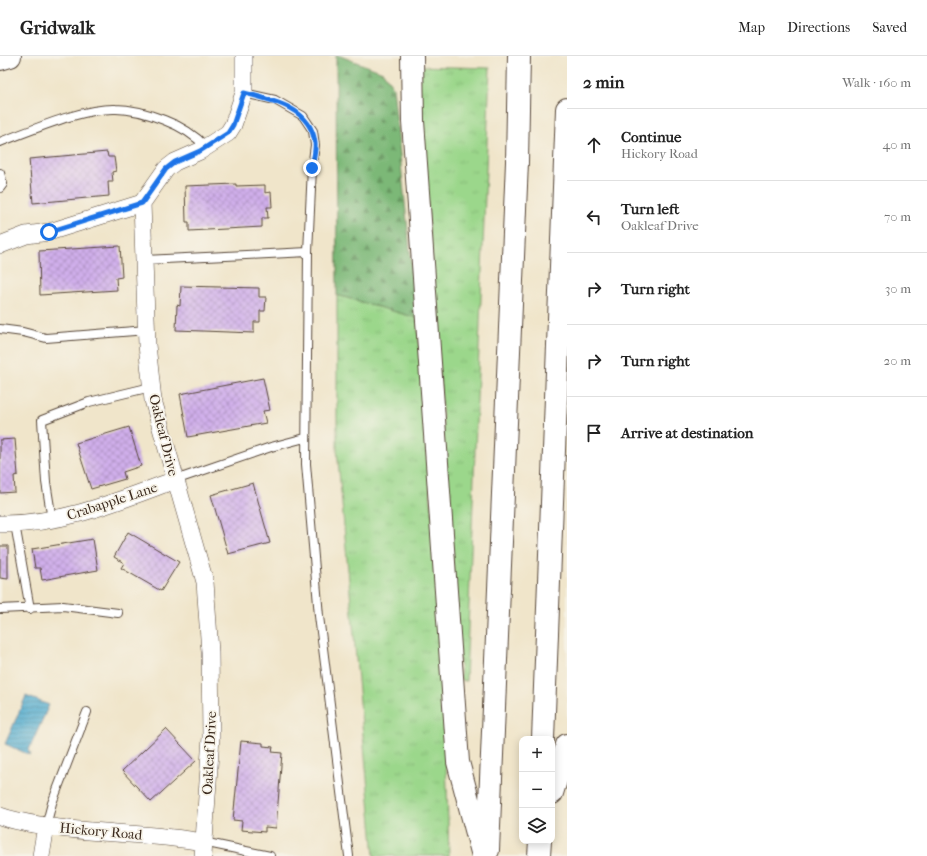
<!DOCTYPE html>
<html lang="en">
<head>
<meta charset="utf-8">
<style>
	body { margin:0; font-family:"IM FELL French Canon",serif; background:#f6f6f6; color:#222 }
	.controls { position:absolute; right:12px; bottom:12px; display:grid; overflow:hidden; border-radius:8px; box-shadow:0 2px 10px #0003 }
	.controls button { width:36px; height:36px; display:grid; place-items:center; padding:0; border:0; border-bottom:1px solid #e0e0e0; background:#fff; color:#222; font:20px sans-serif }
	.stop { position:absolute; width:12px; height:12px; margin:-9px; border:3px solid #1a73e8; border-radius:50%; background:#fff }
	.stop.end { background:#1a73e8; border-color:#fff; box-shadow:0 1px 4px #0008 }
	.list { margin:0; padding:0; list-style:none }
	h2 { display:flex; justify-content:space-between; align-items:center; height:52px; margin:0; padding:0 16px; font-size:17px }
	h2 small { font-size:13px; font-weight:400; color:#767676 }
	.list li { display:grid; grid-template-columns:26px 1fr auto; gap:12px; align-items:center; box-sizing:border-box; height:72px; padding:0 16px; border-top:1px solid #e0e0e0 }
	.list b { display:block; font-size:15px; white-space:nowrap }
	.list p { margin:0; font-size:13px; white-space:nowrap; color:#767676 }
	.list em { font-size:13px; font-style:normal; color:#767676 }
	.icon { flex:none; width:22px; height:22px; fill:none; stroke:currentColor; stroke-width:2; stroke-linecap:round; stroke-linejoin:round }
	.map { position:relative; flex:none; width:567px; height:800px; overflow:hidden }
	header { display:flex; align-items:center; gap:24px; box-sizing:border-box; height:56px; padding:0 20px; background:#fff; border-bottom:1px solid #e0e0e0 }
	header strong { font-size:19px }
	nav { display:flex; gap:22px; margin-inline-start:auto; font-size:14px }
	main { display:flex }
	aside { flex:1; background:#fff }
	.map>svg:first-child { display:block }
</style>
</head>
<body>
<header>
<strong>Gridwalk</strong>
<nav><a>Map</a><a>Directions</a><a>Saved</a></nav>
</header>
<main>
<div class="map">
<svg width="567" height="800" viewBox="0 0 567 800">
	<defs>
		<pattern id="grass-tufts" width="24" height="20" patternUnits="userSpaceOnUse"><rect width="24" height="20" fill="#9bd78b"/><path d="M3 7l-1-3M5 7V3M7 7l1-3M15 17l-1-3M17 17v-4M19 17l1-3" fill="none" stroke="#86b978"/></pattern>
		<pattern id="forest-firs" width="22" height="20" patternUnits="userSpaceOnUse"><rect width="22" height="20" fill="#7cb877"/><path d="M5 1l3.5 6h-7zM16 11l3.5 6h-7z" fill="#679661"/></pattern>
		<pattern id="water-rules" width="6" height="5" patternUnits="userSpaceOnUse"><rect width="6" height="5" fill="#50aacd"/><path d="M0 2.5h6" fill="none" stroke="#448ba6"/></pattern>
		<pattern id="building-cross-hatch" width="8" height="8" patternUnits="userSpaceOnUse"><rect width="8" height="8" fill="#d0afeb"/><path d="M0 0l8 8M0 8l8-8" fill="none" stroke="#aa8fbe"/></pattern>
	</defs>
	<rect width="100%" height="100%" fill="#f7f3e8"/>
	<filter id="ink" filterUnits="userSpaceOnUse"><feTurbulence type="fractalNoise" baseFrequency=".025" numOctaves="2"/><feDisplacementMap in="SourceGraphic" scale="8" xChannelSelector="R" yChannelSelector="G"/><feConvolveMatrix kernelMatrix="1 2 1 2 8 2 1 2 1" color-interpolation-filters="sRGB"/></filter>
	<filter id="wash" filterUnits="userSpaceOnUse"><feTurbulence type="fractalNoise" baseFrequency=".012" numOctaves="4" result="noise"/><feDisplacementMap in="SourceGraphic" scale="16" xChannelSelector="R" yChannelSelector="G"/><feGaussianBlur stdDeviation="0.9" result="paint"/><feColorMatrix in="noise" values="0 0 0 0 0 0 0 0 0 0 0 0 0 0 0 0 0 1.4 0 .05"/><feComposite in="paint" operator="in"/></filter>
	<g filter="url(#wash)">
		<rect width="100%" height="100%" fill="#f0e5ca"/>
		<!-- grass -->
		<path fill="url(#grass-tufts)" stroke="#6b8054" d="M418,10l72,2 -24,613 -5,-1z
			M337,239l80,23c14,179 28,358 32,538h-75l-37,-407z"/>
		<!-- forest -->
		<path fill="url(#forest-firs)" stroke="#5c714a" d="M336,0h4l43,16 10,15 24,231 -80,-23z"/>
		<!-- water -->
		<path fill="url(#water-rules)" stroke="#466a76" d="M26,640l23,9 -21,47 3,1 -1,2 -25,-11z"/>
		<g id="blocks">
			<!-- building -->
			<path fill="url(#building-cross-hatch)" d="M107,96l1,5h6l2,14 -4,1 1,10h-5l1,14 -76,7 -4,-44z
				M236,128v2l29,-1v8l6,-1 1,15h-5l1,11h-6v9l-73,4v-9h-3l-1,-36z
				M120,190l2,31 -6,1 1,12 -77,5 -1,-44z
				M181,230l78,2v9h7l-1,14h-5v11h-6v11l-78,-3 1,-25 3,1z
				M263,322l7,32 -7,1 3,12 -78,14 -8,-43z
				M129,371l12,39 -18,6 2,7 -34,10 -15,-46z
				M15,383l3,36 -4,1 1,16 -15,1v-53z
				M253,427l17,60 -42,11 -17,-59z
				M128,476l51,30 -18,29 -40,-23 3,-5 -10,-6z
				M93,483l5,31 -56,10 -2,-12h-5l-3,-19z
				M0,490h8v33l-8,-1z
				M166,673l30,32 -45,41 -29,-31z
				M241,685l22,2v3l10,1 -1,5 10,1 -6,75 -11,-1v5l-24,-2 1,-9 -9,-1z"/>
		</g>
	</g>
	<g filter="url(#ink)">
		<use href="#blocks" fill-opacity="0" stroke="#564638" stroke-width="1"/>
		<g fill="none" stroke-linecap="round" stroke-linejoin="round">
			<defs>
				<path id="service" d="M244,37l31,7 28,16 10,15 2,14 -3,23 -4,84 -2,212 13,152 30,240
					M0,86c33,-12 81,-34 116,-33 17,0 33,5 48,11 16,6 30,14 42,27
					M0,117l3,11 -3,4
					M145,204l163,-8
					M0,273l23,3 23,6 101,-8
					M175,424l96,-33 34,-9
					M52,464l-6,-38 -4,-62 47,-18 62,-15
					M15,468l15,85
					M0,553l63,-3 55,7
					M46,770l6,-23 35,-91
					M203,786l67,14"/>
				<path id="minor" d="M0,189l26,-10 23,-3 93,-29
					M0,468c62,1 118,-23 175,-44
					M0,760c16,6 34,8 51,11 51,7 102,6 152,15
					M41,800l5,-30
					M203,800l8,-119 -1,-85 -5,-70 -52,-182 -6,-55 -5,-142 24,-34 9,-7 25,-11 28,-18 5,-8 11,-32v-37"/>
				<path id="secondary" d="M0,3l10,-3"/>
				<path id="motorway" d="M412,0l1,65 45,641 25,94
					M543,683l24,-630
					M552,737l15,-48
					M488,794l29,-688 2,-106
					M539,800l1,-15"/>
			</defs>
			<!-- service casing -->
			<use href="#service" stroke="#564638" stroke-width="10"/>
			<!-- minor casing -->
			<use href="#minor" stroke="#564638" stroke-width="18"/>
			<!-- secondary casing -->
			<use href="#secondary" stroke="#564638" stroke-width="24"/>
			<!-- motorway casing -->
			<use href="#motorway" stroke="#564638" stroke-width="24"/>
			<!-- service -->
			<use href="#service" stroke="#fff" stroke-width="8"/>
			<!-- minor -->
			<use href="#minor" stroke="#fff" stroke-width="17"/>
			<!-- secondary -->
			<use href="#secondary" stroke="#fff" stroke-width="22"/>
			<!-- motorway -->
			<use href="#motorway" stroke="#fff" stroke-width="22"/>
		</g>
	</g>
	<g fill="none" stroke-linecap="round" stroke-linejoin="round" filter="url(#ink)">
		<!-- route -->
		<path stroke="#1a73e8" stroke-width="5" d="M49,176l93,-29 24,-34 9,-7 25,-11 28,-18 5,-8 11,-32c29,7 67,15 71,50 1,8 -2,17 -3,25"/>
	</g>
	<g text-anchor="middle" stroke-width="3.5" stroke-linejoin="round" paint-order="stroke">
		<!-- street labels -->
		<g font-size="14" fill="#3b2a1e" stroke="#f7f3e8">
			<text transform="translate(164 379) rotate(76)" y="5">Oakleaf Drive</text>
			<text transform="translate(112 445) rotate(-18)" y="5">Crabapple Lane</text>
			<text transform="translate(209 697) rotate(-87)" y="5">Oakleaf Drive</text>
			<text transform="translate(101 775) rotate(5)" y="5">Hickory Road</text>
		</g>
	</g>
</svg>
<div class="controls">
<button>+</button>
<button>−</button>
<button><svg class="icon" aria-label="layers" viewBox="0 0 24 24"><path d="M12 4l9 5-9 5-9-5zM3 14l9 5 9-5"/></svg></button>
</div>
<div class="stop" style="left:49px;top:176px"></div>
<div class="stop end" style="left:312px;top:112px"></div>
</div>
<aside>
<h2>2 min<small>Walk · 160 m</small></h2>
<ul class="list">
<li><svg class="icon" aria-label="ahead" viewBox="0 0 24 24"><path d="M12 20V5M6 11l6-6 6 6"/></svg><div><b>Continue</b><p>Hickory Road</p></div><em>40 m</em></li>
<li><svg class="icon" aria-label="left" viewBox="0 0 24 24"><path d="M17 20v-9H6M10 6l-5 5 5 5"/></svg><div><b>Turn left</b><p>Oakleaf Drive</p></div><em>70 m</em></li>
<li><svg class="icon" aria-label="right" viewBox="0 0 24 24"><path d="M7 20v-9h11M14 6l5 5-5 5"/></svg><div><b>Turn right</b></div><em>30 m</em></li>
<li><svg class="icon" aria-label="right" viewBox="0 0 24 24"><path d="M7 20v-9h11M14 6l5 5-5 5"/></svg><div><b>Turn right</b></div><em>20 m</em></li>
<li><svg class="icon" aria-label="arrive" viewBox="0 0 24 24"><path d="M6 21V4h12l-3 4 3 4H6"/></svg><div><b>Arrive at destination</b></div></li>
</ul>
</aside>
</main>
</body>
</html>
